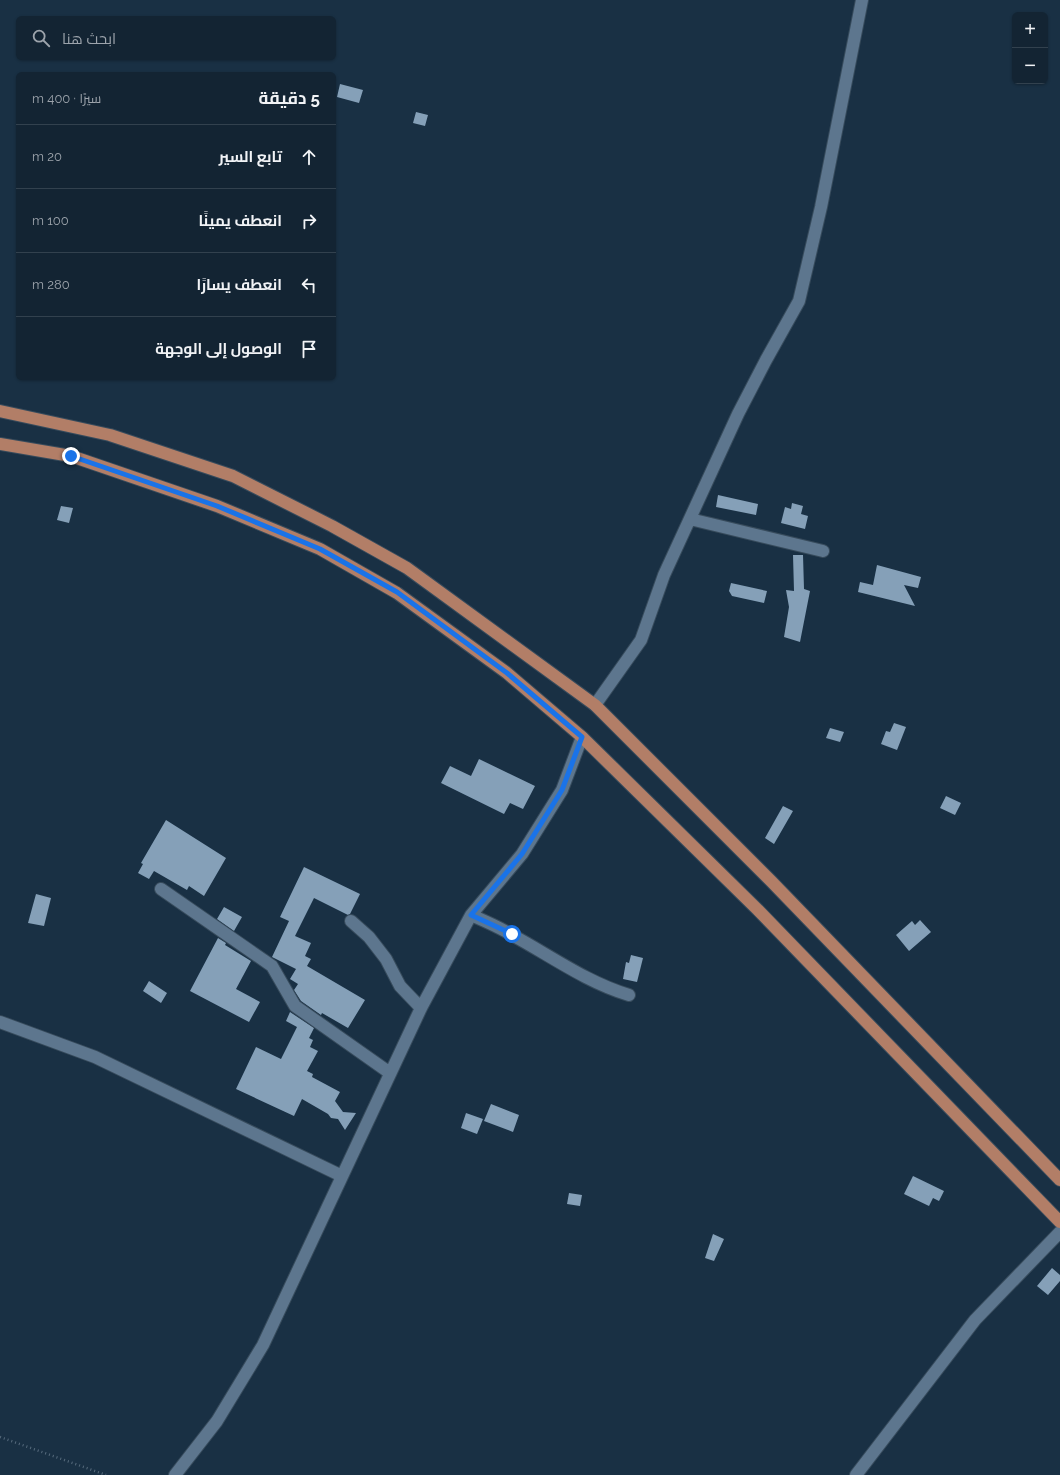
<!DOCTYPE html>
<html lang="ar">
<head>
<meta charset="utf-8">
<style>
	body { margin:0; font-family:Raleway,Cairo,sans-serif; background:#20303f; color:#f1f3f6; direction:rtl }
	.controls { position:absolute; right:12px; top:12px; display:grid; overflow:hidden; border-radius:6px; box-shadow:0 1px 3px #0004 }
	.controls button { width:36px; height:36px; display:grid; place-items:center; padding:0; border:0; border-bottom:1px solid #32414e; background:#132433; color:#f1f3f6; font:20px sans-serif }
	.stop { position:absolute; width:12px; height:12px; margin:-9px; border:3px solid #1a73e8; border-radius:50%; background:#fff }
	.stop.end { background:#1a73e8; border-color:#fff; box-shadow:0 1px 4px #0008 }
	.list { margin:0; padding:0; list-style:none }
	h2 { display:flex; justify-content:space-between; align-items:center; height:52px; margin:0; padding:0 16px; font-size:17px }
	h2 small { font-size:13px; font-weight:400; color:#9da4ac }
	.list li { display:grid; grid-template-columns:26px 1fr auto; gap:12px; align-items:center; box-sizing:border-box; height:64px; padding:0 16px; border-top:1px solid #32414e }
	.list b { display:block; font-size:15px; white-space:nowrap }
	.list em { font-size:13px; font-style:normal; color:#9da4ac }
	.icon { flex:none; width:22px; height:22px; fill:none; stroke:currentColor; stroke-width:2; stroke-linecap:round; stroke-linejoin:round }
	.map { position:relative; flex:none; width:1060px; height:1475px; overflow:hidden; direction:ltr }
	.search { position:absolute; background:#132433; box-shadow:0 1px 3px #0004; left:16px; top:16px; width:320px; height:44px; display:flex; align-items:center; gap:10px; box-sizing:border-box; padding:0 14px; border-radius:6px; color:#9da4ac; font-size:15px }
	.panel { position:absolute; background:#132433; box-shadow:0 1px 3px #0004; left:16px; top:72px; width:320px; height:308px; border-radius:6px; direction:rtl }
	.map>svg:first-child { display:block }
</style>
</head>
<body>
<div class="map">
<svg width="1060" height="1475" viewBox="0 0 1060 1475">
	<rect width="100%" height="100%" fill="#193044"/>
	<!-- building -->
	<path fill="#85a0b8" d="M340,84l23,6 -4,13 -22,-6z
		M416,112l12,3 -3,11 -12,-3z
		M718,495l40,9 -2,11 -40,-8z
		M792,503l11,3 -2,8 7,2 -3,13 -24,-6 4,-16 6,2z
		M61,506l12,2 -4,15 -12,-3z
		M793,555h10l1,34 6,2 -10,51 -16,-5 5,-30 -3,-17 8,1z
		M877,565l44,12 -3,11 -14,-3 11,21 -57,-14 2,-10 13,3z
		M731,583l36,8 -3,12 -32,-7 -3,-5z
		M894,723l12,4 -9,23 -16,-6 5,-13 4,1z
		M830,728l14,4 -4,10 -14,-4z
		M479,759l56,27 -12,23 -13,-6 -6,11 -63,-31 9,-17 21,10z
		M946,796l15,7 -6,12 -15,-7z
		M783,806l10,5 -19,33 -9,-6z
		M166,820l60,38 -22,38 -15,-10 -2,4 -33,-19 -5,8 -11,-6 5,-9 -2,-1z
		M304,867l56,27 -10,20 -2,1 -34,-17 -19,38 16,7 -6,13 6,3 -4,7 58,34 -17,28 -26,-15 -1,2 -20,-14 -7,-11 4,-6 -8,-5 6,-10 -24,-12 17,-36 -9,-4z
		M36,894l15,4 -7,28 -16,-3z
		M224,907l18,10 -8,14 -17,-12z
		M920,920l11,12 -22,19 -13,-16 16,-14 3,4z
		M218,938l8,5 -1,2 26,16 -15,28 24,13 -11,20 -59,-31z
		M631,955l12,3 -6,24 -14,-3 3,-17 3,1z
		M149,981l18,12 -6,10 -18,-12z
		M290,1012l24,16 -5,10 4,2 -3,7 8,4 -11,20 6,3 -1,3 28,15 -5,9 8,11 13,1 -11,17 -7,-11 -7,-1 -3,-4 -26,-15 -8,17 -58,-27 20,-42 25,12 16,-32 -11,-6z
		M491,1104l28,11 -6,17 -29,-11z
		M466,1113l17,6 -6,15 -16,-6z
		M913,1176l31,15 -5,10 -6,-3 -4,8 -25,-12z
		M569,1193l13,2 -2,11 -13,-2z
		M713,1234l11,5 -10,22 -9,-3z
		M1052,1268l8,7v6l-12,14 -11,-9z"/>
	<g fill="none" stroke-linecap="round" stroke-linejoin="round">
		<defs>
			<path id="minor" d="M690,519l133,32
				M595,705l46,-65 23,-65 74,-161 28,-54 33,-59 22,-94 41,-207
				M161,889l111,77 23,40 95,67
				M471,915c14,6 28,12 41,20 39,21 74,47 117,60
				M351,921l18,16 17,22 14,27 21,22
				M0,1022l95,35 247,119
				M175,1475l42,-54 46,-76 158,-337 50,-93 51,-61 40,-64 20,-53
				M856,1475l119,-155 85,-88"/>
			<path id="major" d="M0,411l110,24 123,41 99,50 75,42 188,137 176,176 289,299
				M0,444l71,12 146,50 103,43 77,44 110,80 75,64 176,173 302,312"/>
		</defs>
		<!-- minor casing -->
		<use href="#minor" stroke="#374b5c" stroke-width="14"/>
		<!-- major casing -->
		<use href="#major" stroke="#374b5c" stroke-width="14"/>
		<!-- path -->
		<path stroke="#576b7d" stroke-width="2.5" stroke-dasharray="1 3" stroke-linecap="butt" d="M0,1437l106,38"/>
		<!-- minor -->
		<use href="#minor" stroke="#5d768e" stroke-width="12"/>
		<!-- major -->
		<use href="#major" stroke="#b27e67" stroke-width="12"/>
	</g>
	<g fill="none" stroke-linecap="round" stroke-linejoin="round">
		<!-- route -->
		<path stroke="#1a73e8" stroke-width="5" d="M71,456l146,50 103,43 77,43 110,81 75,64 -20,53 -40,64 -51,61 41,19"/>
	</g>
</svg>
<div class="controls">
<button>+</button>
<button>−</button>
</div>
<div class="stop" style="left:512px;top:934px"></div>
<div class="stop end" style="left:71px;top:456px"></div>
<div class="search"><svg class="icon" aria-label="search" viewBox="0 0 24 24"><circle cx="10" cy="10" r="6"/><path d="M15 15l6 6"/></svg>ابحث هنا</div>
<section class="panel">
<h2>5 دقيقة<small>سيرًا · 400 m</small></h2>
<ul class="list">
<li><svg class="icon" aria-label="ahead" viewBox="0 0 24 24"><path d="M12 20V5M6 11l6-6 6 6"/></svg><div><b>تابع السير</b></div><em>20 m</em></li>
<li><svg class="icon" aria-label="right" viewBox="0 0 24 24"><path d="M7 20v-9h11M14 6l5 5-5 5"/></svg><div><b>انعطف يمينًا</b></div><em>100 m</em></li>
<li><svg class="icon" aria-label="left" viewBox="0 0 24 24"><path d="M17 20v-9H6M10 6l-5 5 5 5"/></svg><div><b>انعطف يسارًا</b></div><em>280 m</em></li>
<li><svg class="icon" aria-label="arrive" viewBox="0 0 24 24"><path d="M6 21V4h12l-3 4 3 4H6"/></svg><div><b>الوصول إلى الوجهة</b></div></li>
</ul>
</section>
</div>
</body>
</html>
